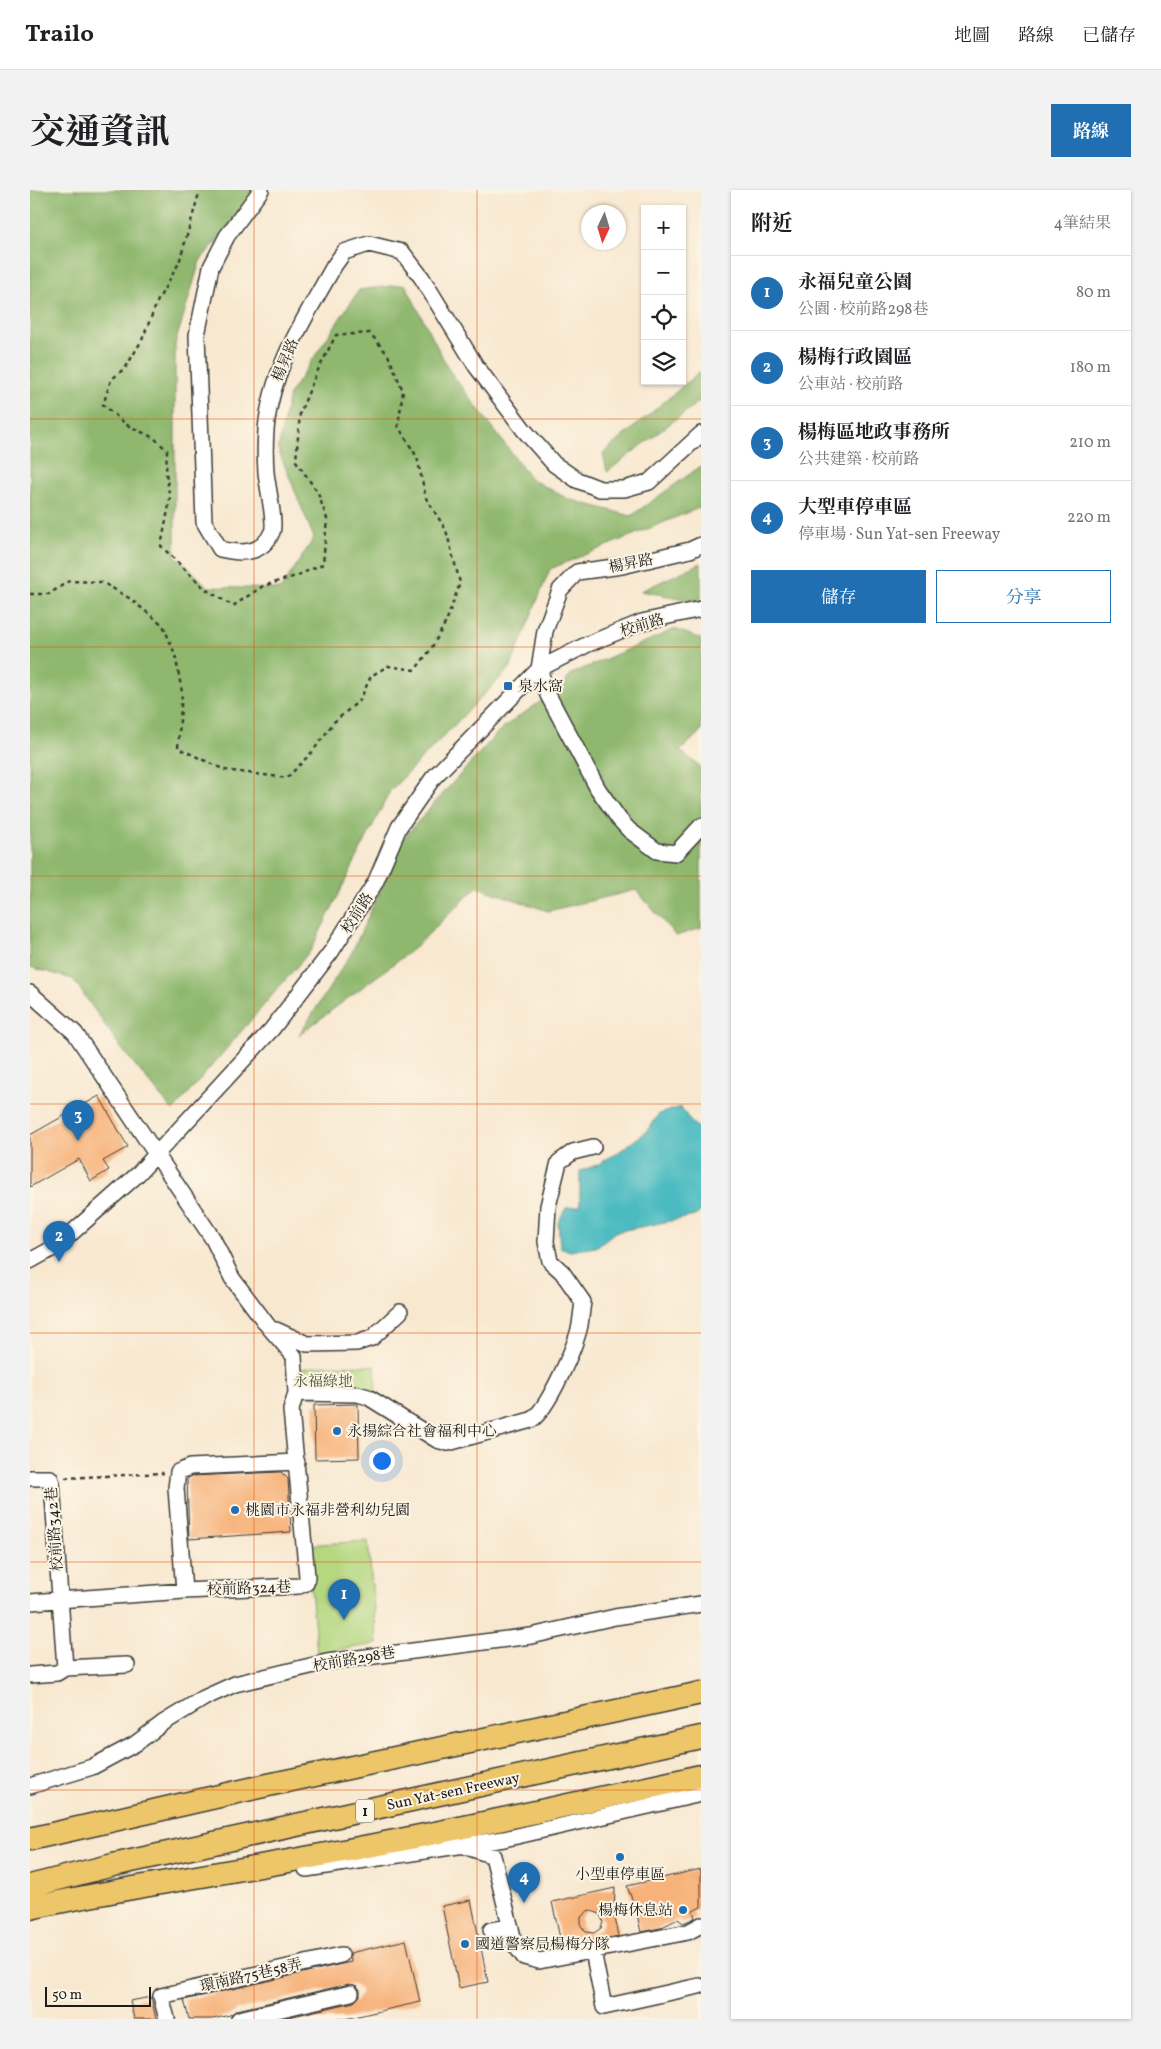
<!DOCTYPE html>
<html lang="zh-TW">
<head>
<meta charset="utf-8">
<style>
	body { margin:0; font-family:Vollkorn,"Noto Serif TC",serif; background:#f2f2f2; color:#202124 }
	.controls { position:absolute; right:15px; top:15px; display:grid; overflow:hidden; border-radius:0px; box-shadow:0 1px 4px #0004 }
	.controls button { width:45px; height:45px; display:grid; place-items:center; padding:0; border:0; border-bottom:1px solid #e0e0e0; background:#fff; color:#202124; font:25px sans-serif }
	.compass { position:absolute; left:551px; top:15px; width:45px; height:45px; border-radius:50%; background:#fff; box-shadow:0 1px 4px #0004; rotate:184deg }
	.scale { position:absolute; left:15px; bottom:12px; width:106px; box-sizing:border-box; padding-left:5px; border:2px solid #1c1c1c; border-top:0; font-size:14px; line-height:18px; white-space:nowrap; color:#1c1c1c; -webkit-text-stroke:4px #fcf5e5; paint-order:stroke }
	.you { position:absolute; left:351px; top:1270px; width:18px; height:18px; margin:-12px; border:4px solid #fff; border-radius:50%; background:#1a73e8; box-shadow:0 0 0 8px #1a73e833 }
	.badge { display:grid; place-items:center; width:32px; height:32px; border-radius:50%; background:#1f6fb2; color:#fff; font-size:16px; font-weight:700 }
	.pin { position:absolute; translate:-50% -41px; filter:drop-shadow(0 1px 2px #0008) }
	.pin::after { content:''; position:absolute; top:26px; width:18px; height:15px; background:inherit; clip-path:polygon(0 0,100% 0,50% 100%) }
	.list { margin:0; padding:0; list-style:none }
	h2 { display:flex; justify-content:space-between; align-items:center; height:65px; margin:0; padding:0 20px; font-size:21px }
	h2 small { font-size:16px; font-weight:400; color:#757577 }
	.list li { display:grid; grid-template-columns:32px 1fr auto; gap:15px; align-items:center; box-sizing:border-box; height:75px; padding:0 20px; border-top:1px solid #e0e0e0 }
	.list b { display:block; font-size:19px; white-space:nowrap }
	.list p { margin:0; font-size:16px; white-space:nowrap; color:#757577 }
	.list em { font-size:16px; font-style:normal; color:#757577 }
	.actions { display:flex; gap:10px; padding:15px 20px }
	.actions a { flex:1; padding:11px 0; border:1px solid #1f6fb2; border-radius:0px; text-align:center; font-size:18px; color:#1f6fb2 }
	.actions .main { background:#1f6fb2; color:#fff }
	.icon { flex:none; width:28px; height:28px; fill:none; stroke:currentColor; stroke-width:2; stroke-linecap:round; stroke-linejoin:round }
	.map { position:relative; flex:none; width:671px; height:1829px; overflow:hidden; border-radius:0px }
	header { display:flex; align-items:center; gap:30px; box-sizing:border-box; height:70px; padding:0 25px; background:#fff; border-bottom:1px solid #e0e0e0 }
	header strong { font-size:24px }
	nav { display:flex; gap:28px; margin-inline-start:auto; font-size:18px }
	.intro { display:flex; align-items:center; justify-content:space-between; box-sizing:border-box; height:120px; padding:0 30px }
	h1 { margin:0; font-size:35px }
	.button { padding:12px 22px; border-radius:0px; background:#1f6fb2; color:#fff; font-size:18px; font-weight:700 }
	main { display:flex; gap:30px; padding:0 30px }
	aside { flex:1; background:#fff; border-radius:0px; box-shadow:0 1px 4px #0004 }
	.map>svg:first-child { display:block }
</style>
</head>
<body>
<header>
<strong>Trailo</strong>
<nav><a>地圖</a><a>路線</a><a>已儲存</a></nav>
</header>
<div class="intro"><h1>交通資訊</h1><a class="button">路線</a></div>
<main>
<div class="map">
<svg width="671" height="1829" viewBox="0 0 671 1829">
	<rect width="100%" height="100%" fill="#fcf5e5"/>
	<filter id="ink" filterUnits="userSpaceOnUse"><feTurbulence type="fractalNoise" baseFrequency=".02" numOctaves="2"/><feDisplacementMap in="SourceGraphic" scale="10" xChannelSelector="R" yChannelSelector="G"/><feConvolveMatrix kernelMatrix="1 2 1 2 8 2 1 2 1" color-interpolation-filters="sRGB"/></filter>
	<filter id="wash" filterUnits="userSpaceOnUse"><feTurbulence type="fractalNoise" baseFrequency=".0096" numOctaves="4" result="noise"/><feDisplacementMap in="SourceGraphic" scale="20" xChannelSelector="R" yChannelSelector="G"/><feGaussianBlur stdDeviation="1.12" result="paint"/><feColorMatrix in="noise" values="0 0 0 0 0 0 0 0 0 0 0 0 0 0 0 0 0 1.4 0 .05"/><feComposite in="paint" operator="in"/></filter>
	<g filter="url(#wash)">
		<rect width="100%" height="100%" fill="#f8e8d0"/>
		<!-- green -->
		<path fill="#b4d780" stroke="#687a4e" d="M293,1175l52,1 1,32 -66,-2 -14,-26z
			M338,1351l9,103 -60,9 -10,-108z"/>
		<!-- forest -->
		<path fill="#8fb86e" stroke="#566a45" d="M0,0h228l-58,71 -25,83v211l33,32 73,2 33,-51 -36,-89 11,-54 70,-105 46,-6 44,86 82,109 37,20 63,17 70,-50v41l-151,62 -40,99 -120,123 -79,159 -138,161 -52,-63 -48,-69 -43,-12z
			M671,181v29l-94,72 -4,-19z
			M671,373v35l-5,3 -55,-10z
			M645,439l26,10v92l-21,20 21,16v161l-25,8 -40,-46 -88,21 -71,-24 -64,62 -114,86 52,-81 54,-118 96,-107 62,-43 8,-12z"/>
		<!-- water -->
		<path fill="#4cbbc1" stroke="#346c6e" d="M651,917l9,14 11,9v81l-6,5 -80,16 -19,15 -26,4 -10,-4 -2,-25 8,-14 14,-2v-35l17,-6 23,-14 26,-19 13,-18z"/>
		<g id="blocks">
			<!-- building -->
			<path fill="#f7b27a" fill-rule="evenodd" d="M69,906l29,51 -25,14 6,9 -18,11 -12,-22 -49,28v-52z
				M328,1214l1,54 -44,1 -1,-54z
				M251,1282l7,7 3,53 -102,7 -2,-60 5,-3z
				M671,1679v38l-8,4 2,7 -12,5 -5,-4 -18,9 -19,4 -5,-22 -9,-24z
				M585,1698l-1,26 5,22 -57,11 -10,-45zM559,1720l11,4 3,8 -2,6 -7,5 -8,-1 -5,-6v-9z
				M441,1710l17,82 -29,6 -17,-82z
				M376,1750l14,62 -75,17h-65l74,-17 6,-6v-6l-3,-4 -8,-2 -112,26 -7,5 -17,4h-24l-5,-19 167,-38 -1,-9z
				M121,1807l5,22h-22l-4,-18z"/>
		</g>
	</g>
	<g filter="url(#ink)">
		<use href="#blocks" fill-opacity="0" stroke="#3d3b37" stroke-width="1"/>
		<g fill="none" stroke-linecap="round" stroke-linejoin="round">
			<defs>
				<path id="minor" d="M231,0l-34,46 -16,31 -14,68 7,187 16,27c21,5 42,6 52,-17 4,-9 -5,-47 -6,-60 -1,-14 -1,-28 0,-42 5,-61 39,-112 68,-164l10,-14 25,-8 33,8 20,26 54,88 48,64 30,34 23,16 23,9h24l25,-7 52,-48
					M671,355l-11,5 -68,16 -45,6 -17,18 -15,41 -6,38 9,26 50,94 21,30 10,11 28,21 19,2 25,-27
					M0,803l45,40 138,206 19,39 36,48 26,30 2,37 62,1 10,3 69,43 11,3 83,-23c17,-10 45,-75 49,-95 1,-8 2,-16 3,-23l-21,-30 -12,-11 -4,-19 2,-36 11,-44 14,-10 20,-5
					M0,1071l27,-15 80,-71 135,-146 59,-77 44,-69 24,-56 34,-49 106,-109 49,-25 54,-22 59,-13
					M246,1140l31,14 50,-1 15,-5 28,-26
					M0,1288h20l2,5 13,185 -8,5 -27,2
					M154,1401l-8,-103 2,-16 12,-5 107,-5
					M0,1412l154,-11 115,-5 7,-3 1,-7 -16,-166 5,-17
					M35,1478l62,-3
					M0,1596l62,-19 43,-23 28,-21 41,-25 31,-14 92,-22 204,-26 84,-19 86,-13
					M434,1656l29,10 22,89 9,12 15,4 149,-29 13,-7
					M276,1679l198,-30 197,-45
					M461,1740l20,-3
					M563,1761l11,56 95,-21
					M137,1829l-6,-23 180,-41
					M209,1829l112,-26"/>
				<path id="highway" d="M0,1649l238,-54 433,-92
					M0,1696l83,-21 588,-128
					M0,1718c91,-20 183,-33 275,-50 133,-24 264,-53 396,-82"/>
			</defs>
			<!-- minor casing -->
			<use href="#minor" stroke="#3d3b37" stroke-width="18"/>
			<!-- highway casing -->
			<use href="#highway" stroke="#3d3b37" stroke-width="25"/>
			<!-- path -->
			<path stroke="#3d3b37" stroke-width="2.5" stroke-dasharray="4 4" stroke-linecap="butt" d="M0,404h19l20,-13 33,1 27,16 34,27 12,29 7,38 -4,56 47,22 62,8 26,-27 21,-29 26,-22 11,-24 17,-10 27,4 16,-21 15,-27 14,-39 -14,-53 -20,-32 -9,-41 -19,-31 5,-35 -15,-36 -18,-22 -34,2 -20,39 -16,39 -4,48 22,32 9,26 -4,45 -27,12 -33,10 -30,20 -28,-17 -44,-43 9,-46 -4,-28 1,-22 -13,-12 -27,-13 -24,-20 8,-25 15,-13 16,-27 16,-40 21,-37 21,-73
				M35,1288l99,-5"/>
			<!-- minor -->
			<use href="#minor" stroke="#fff" stroke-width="15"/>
			<!-- highway -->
			<use href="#highway" stroke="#ecc669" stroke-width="22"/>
		</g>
	</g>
	<!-- grid -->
	<path fill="none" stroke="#de560d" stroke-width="1" stroke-opacity="0.55" d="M224,0v1829M447,0v1829M0,229h671M0,457h671M0,686h671M0,914h671M0,1143h671M0,1372h671M0,1600h671"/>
	<!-- markers -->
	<g fill="#1f6fb2" stroke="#fcf5e5" stroke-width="2">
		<rect x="473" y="491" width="10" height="10" rx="2.5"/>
		<circle cx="307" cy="1241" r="5"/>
		<circle cx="205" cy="1320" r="5"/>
		<circle cx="590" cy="1667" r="5"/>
		<circle cx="653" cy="1720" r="5"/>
		<circle cx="435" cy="1754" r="5"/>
	</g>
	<g text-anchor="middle" stroke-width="4" stroke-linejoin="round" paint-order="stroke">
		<!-- shield labels -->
		<rect fill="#fcf5e5" stroke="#5f5d58" stroke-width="1" x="326" y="1609.5" width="18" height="23" rx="4"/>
		<g font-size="14" font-weight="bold" fill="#1c1c1c">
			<text x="335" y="1626">1</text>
		</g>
		<!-- street labels -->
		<g font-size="15" fill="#1c1c1c" stroke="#fcf5e5">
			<text transform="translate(255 170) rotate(-67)" y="5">楊昇路</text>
			<text transform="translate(601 373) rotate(-11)" y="5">楊昇路</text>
			<text transform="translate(612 435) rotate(-17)" y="5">校前路</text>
			<text transform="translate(327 723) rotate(-58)" y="5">校前路</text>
			<text transform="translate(24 1339) rotate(-94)" y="5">校前路342巷</text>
			<text transform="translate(219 1398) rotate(-2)" y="5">校前路324巷</text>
			<text transform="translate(324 1469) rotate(-10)" y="5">校前路298巷</text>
			<text transform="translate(423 1601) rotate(-12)" y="5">Sun Yat-sen Freeway</text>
			<text transform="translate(221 1785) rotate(-13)" y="5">環南路75巷58弄</text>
		</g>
		<!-- poi labels -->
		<g font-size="15" fill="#1c1c1c" stroke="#fcf5e5" text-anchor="start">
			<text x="488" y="501">泉水窩</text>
			<text x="317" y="1246">永揚綜合社會福利中心</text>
			<text x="215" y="1325">桃園市永福非營利幼兒園</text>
			<text x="590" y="1689" text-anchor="middle">小型車停車區</text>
			<text x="643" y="1725" text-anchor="end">楊梅休息站</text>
			<text x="445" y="1759">國道警察局楊梅分隊</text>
		</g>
		<!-- park labels -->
		<g font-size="15" fill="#4a543a" stroke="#fcf5e5">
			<text x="293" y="1196">永福綠地</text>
		</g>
	</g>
</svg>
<div class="controls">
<button>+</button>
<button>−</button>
<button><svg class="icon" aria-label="locate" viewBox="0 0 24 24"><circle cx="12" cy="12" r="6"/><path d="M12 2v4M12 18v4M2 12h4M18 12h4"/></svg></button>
<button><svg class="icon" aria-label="layers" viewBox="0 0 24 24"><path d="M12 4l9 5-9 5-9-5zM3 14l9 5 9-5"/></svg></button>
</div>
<svg class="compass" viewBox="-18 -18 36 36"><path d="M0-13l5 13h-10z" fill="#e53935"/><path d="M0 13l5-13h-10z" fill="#757577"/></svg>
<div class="scale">50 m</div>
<div class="you"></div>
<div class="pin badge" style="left:314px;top:1430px">1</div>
<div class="pin badge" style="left:29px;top:1072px">2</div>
<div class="pin badge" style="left:48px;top:951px">3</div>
<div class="pin badge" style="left:494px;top:1713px">4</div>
</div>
<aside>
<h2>附近<small>4筆結果</small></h2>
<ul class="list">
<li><span class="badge">1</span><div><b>永福兒童公園</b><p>公園 · 校前路298巷</p></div><em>80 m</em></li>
<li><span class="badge">2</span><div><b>楊梅行政園區</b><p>公車站 · 校前路</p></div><em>180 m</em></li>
<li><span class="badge">3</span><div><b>楊梅區地政事務所</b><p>公共建築 · 校前路</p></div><em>210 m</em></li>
<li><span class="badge">4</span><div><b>大型車停車區</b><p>停車場 · Sun Yat-sen Freeway</p></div><em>220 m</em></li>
</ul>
<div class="actions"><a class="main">儲存</a><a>分享</a></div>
</aside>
</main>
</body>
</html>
